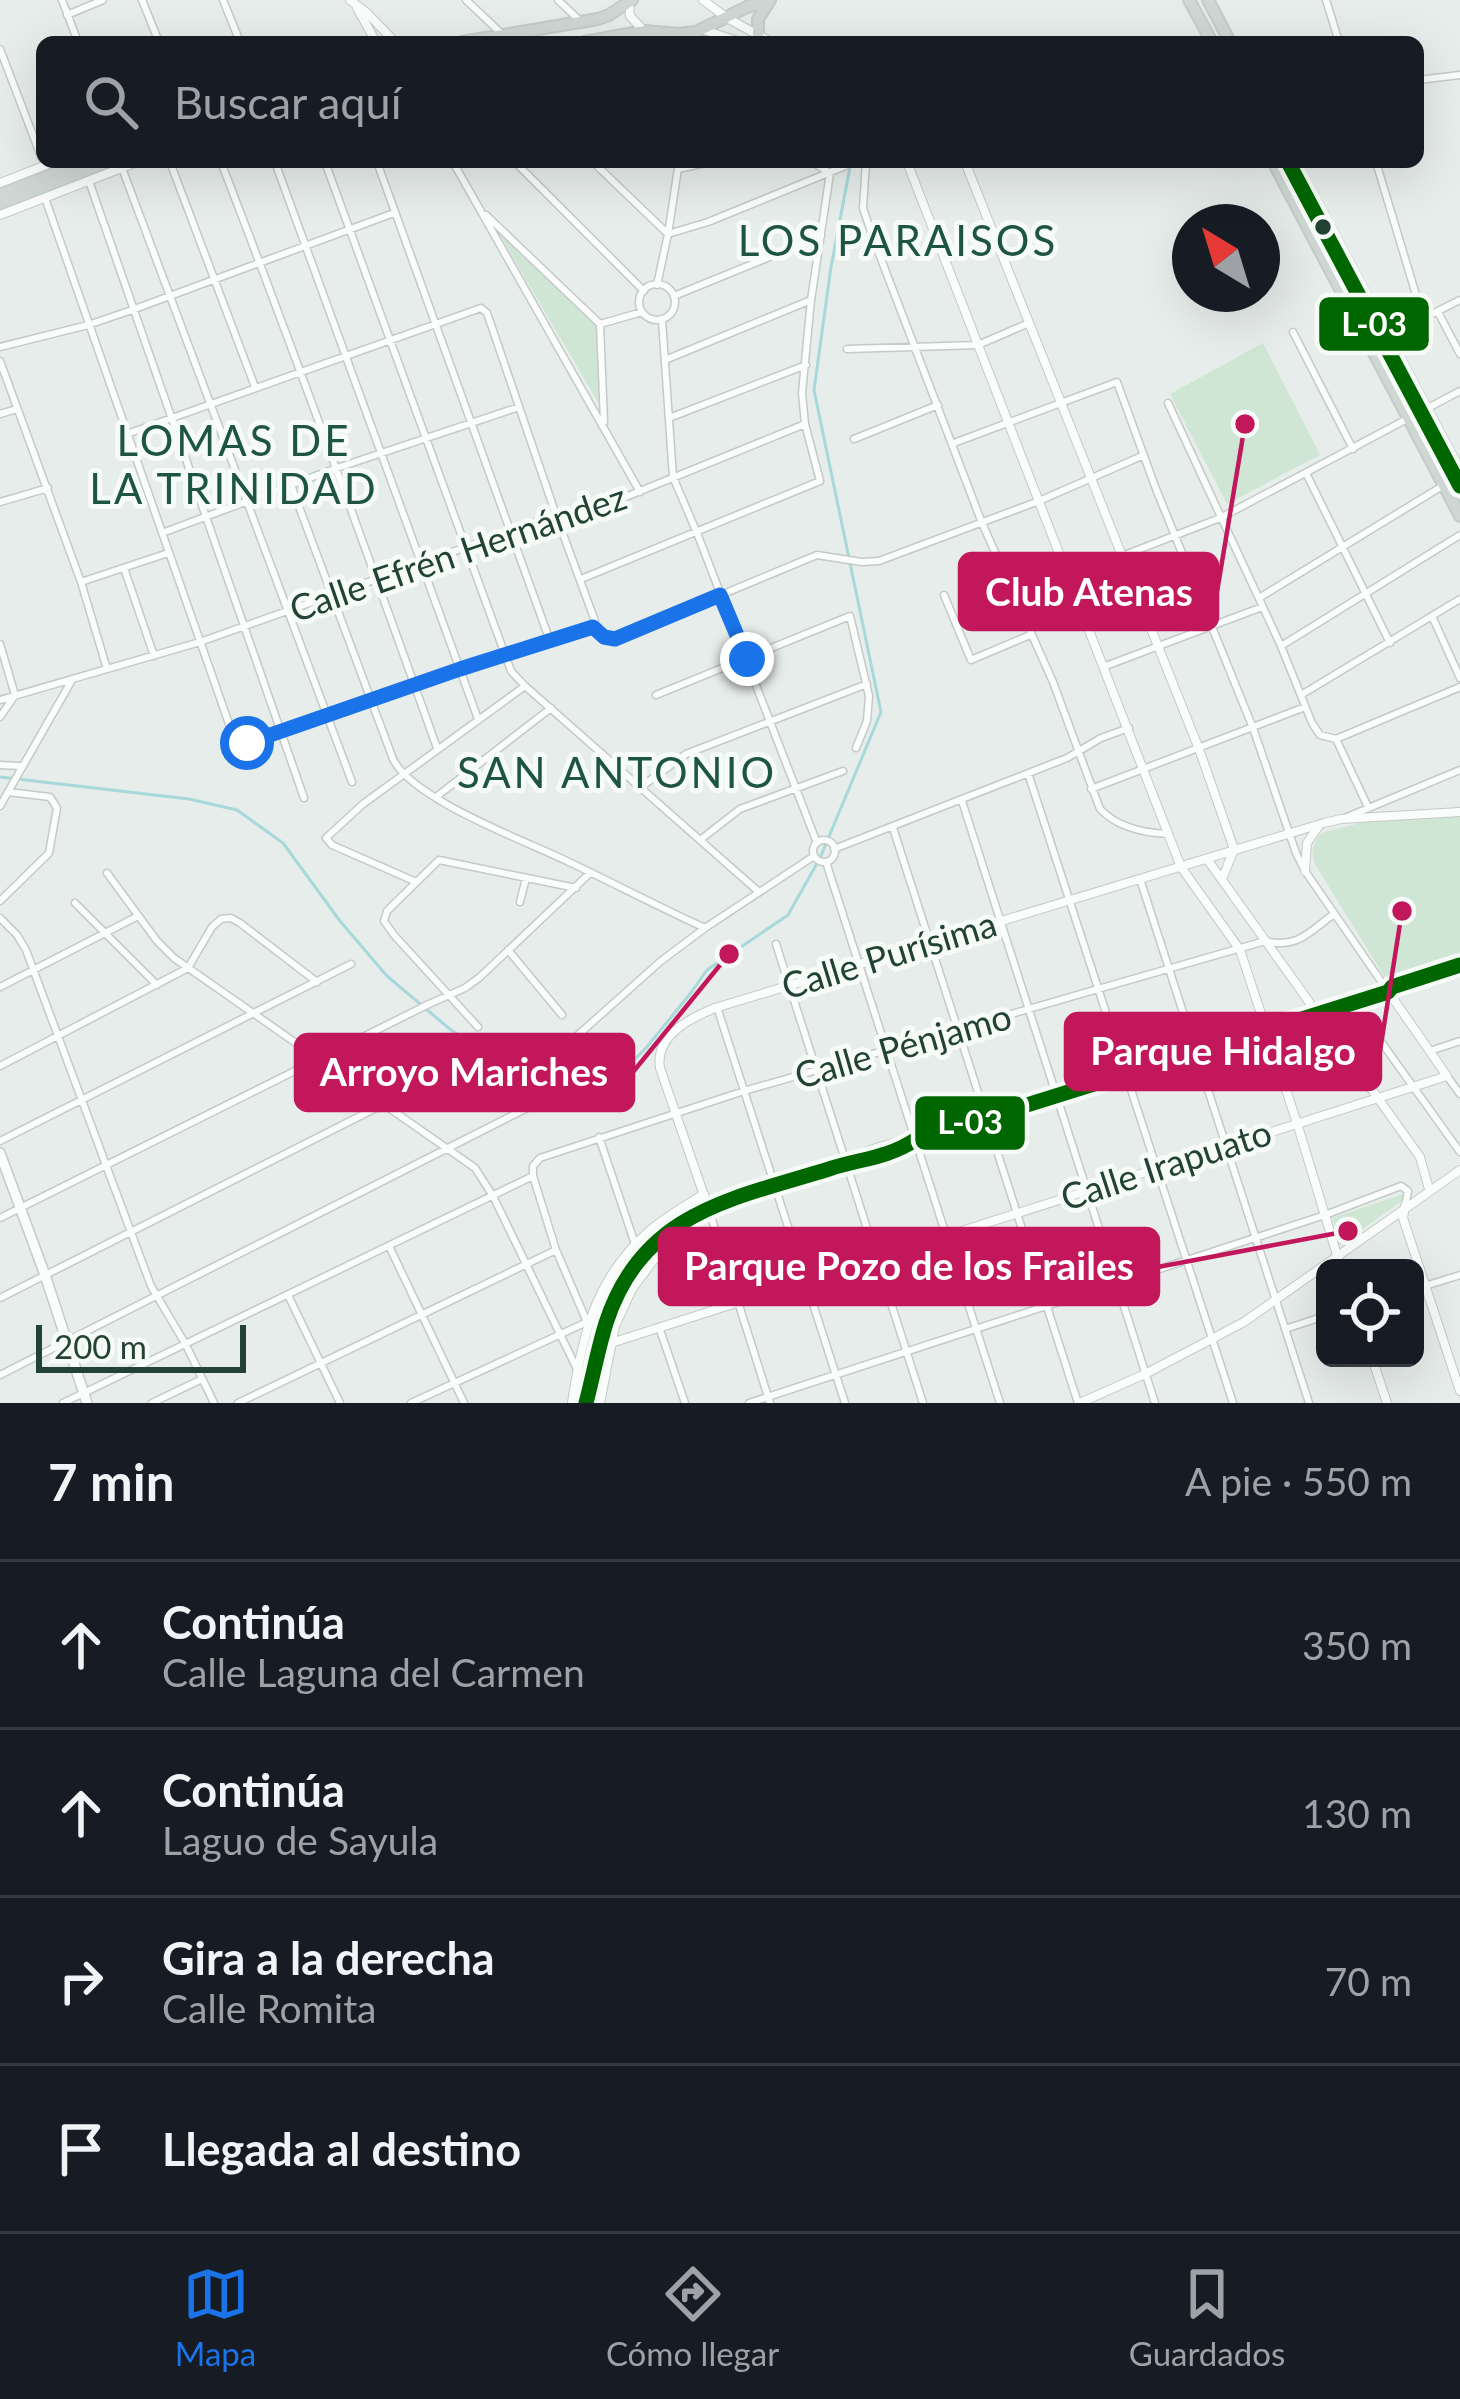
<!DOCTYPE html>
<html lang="es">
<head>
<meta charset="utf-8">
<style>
	body { margin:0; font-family:Lato,sans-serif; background:#20242c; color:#f1f3f6 }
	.controls { position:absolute; right:36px; bottom:36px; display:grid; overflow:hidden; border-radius:18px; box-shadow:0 12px 48px #0002 }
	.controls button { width:108px; height:108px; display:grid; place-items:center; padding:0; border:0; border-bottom:3px solid #363941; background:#171b24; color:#f1f3f6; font:60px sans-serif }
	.compass { position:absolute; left:1172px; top:204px; width:108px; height:108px; border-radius:50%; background:#171b24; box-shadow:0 12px 48px #0002; rotate:322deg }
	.scale { position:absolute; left:36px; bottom:30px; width:210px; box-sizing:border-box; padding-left:12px; border:6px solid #234236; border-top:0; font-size:33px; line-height:42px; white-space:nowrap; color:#234236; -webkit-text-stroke:9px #f6fbf8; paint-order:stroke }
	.stop { position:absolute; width:36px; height:36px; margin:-27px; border:9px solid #1a73e8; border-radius:50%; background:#fff }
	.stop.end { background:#1a73e8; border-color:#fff; box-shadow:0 3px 12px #0008 }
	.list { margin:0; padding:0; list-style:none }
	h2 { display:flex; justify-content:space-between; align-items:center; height:156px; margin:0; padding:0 48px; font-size:51px }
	h2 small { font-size:39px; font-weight:400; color:#9ea1a6 }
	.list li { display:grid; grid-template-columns:78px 1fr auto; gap:36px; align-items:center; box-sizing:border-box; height:168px; padding:0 48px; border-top:3px solid #363941 }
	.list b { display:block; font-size:45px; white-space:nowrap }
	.list p { margin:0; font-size:39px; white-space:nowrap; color:#9ea1a6 }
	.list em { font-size:39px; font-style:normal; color:#9ea1a6 }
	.icon { flex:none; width:66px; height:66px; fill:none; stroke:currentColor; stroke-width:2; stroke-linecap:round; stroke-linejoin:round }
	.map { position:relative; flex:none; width:1460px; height:1403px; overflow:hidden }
	.search { position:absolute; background:#171b24; box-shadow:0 12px 48px #0002; left:36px; right:36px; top:36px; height:132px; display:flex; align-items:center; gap:30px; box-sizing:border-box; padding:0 42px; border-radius:18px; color:#9ea1a6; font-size:45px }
	.sheet { height:828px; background:#171b24 }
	nav { display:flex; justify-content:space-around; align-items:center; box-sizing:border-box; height:168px; border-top:3px solid #363941; background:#171b24; font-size:33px; color:#9ea1a6 }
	nav a { display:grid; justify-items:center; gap:6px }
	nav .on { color:#1a73e8 }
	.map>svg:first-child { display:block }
</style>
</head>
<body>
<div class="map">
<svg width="1460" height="1403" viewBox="0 0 1460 1403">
	<rect width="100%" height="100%" fill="#e7edea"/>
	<!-- green -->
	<path fill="#d0e6d5" d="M494,225l102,93 3,86z
		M1263,343l57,112 -93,49 -57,-110z
		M1460,814v142l-74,23 -70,-113c-6,-14 -4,-21 5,-33l43,-11z
		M1406,1193v5l-66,47 -8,-27z"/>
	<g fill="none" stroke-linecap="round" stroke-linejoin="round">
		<!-- stream -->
		<path stroke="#a7d9db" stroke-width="3" d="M0,777l189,22 48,11 46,33 57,78 47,55 64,54 53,37 25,15 21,7h37l36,-18 23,-23 44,-54 17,-24 81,-55 32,-57 61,-146 -67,-322 17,-123 19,-100"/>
		<defs>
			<path id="minor" d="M62,0l16,42
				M142,0l17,42
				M223,0l17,42
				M466,0l37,35
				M558,0l21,20
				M1326,0l13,42
				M67,15l36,-15
				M0,49l42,110
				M1418,80l42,-5
				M170,162l85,225
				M221,162c75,194 146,390 216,586
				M275,162l203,557
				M325,162l186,509 14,15 234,206
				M377,162l173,479
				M453,162l187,330
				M515,162l129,129
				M593,162l75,72
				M866,162l-3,46 10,30 109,285 71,159 47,127c18,19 44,24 68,25
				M1376,162l47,156
				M122,168l230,614
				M678,169l32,-7
				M89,181l215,617
				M45,198l190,543 12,2 213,-74 133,-42
				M486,215l114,109
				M668,234l40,-12 147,-60
				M639 302a18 18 0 1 1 36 0a18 18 0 1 1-36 0Z
				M657,285l11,-51 11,-72
				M674,296l147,-60
				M1438,312l22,42
				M662,320l11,157 24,56 120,310
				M600,324l4,98
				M600,324l42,-12
				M1293,332l60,117
				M1388,336l72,-36
				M0,347l88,-22 44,-15 262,-97
				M847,349l131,-4 51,-22
				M665,360l146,-60
				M0,361l81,221 26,87
				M1168,403l113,243 31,77 8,12 16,4 124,-52
				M0,414l17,-5
				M669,418l137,-53
				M127,434l354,-126 6,5 69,202 39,106 -2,6
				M854,439l84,-34
				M954,443l163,-61 39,107 97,239 43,125 9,18 80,116
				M1306,473l84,170
				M291,485l102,274c20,41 133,82 176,103 46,22 90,45 136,66
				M0,502l48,-14
				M162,533l172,-64 185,-62
				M124,568l30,88
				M1068,577l152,-59 240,-127
				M581,579l239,-98 -15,-57 -3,-31 9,-93 19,-127 -18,-11
				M81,582l87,-29
				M944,595l27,65 59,-25
				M1259,598l185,-113
				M1432,616l28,62
				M593,627l11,10 11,2 202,-84 45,7 17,-1 160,-60 105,-46
				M0,644l15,51
				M1281,646l179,-111
				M1103,667l159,-60
				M656,695l194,-79 19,80 -2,25 -11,27
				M1301,695l159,-96
				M0,700l200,-58 356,-127 67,-17 182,-74
				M0,717l13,-19
				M1336,739l32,68
				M0,765l20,1
				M1028,773l205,630
				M641,787l45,-33 181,-70
				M1091,789l214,-82
				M436,797l115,-89
				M962,801l193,602
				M0,806l72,-126
				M1347,817l113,-47
				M893,828l185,575
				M700,840l40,-31 103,-38
				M813 851a11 11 0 1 1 22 0a11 11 0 1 1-22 0Z
				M834,849l233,-91 34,-20 28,-10
				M826,862l174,541
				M107,873l50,68 17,17 301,210 18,28 84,173
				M1140,879l169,524
				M414,881l-82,-36 -6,-7 37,-34 162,-118
				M0,901l49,-48 8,-45 -7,-11 -42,-5
				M520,902l6,-24
				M75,903l82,82
				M0,918l17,17 9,15 125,336 35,59 28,58
				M776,944l147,459
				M508,950l54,65
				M0,987l138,-71
				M1354,1004l106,148
				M717,1007l128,396
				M478,1027l-84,-92 -10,-14 3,-10 52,-51 137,28
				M1430,1051l30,-10
				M0,1066l188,-98 24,-41 9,-8 10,-1 9,5 77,59
				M532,1076l129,-115 44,-33 109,-72
				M1447,1076l13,18
				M599,1137l36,107
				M0,1141l351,-177
				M708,1207l62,196
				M0,1218l429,-214 36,-16 15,-11 110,-104
				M389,1246l75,157
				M1415,1289l45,-14
				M288,1295l52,108
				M0,1298l467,-236
				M659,1327l26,76
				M1285,1329l40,-13
				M0,1375l533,-270
				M63,1403l470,-227
				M152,1403l50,-24
				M238,1403l318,-153
				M411,1403l176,-81 -31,-72 -23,-74v-10l7,-8 204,-67 521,-150c33,8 44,-9 69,-27
				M749,1403l576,-188 76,-29 7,5 -3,15"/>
			<path id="tertiary" d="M350,0l17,13 28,29
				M703,0l24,18 44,24
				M629,3l1,13 13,14
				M357,8l19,34
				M704,30l36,12
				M907,162l274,705 59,83 57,173 44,145
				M965,162l234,587 35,100 -11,28
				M0,183l54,-21
				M0,215l137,-53
				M1207,859l213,298 9,32
				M1305,871l2,-28 11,-16
				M1314,1010l146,-45
				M849,1163h7l52,-17 6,-5
				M1405,1206l-2,12 57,173
				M708,1207l-48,-139c-5,-32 28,-49 55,-60l609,-185 17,-4 119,-7
				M611,1343l836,-267 -62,-89
				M1372,1358l15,45
				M572,1403c10,-67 23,-124 76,-171 17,-15 37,-26 56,-38
				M600,1403l15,-77 17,-37 27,-36 49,-46 138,-44c17,-13 48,-22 69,-23l394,-125h10l69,-23 4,-5
				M1080,1403l65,-29 99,-52 216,-152"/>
			<path id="secondary" d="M0,1153l45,122 42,128"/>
			<path id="primary" d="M1189,0l23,42
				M1208,0l22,42
				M758,36v-17l12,-19
				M462,42l136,-23 11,-4 23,-15
				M584,42l61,-11 33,3 18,-2 51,-25 23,-7
				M1273,162l187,354
				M1294,162l166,312
				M0,194l84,-32
				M0,204l108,-42"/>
		</defs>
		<!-- minor casing -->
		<use href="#minor" stroke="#c4cac7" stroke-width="9"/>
		<!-- tertiary casing -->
		<use href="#tertiary" stroke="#c4cac7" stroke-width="10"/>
		<!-- secondary casing -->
		<use href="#secondary" stroke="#c3cac7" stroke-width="12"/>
		<!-- primary casing -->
		<use href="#primary" stroke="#c2ccc8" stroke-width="14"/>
		<!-- minor -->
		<use href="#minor" stroke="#fbfcfc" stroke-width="6"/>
		<!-- tertiary -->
		<use href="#tertiary" stroke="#fbfcfc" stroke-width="8"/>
		<!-- secondary -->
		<use href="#secondary" stroke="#fbfcfc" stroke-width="9"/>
		<!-- primary -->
		<use href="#primary" stroke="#cfd7d4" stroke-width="10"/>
		<defs>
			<path id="bus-1" d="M1288,162l172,324
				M586,1403c7,-27 12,-54 20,-80 36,-111 126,-124 223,-154 30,-10 59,-11 86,-29l473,-148 4,-5 68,-22"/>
		</defs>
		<!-- bus-1 casing -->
		<use href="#bus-1" stroke="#f6fbf8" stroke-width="24"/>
		<!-- bus-1 -->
		<use href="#bus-1" stroke="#060" stroke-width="15"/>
	</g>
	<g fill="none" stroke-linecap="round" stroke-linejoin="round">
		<!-- route -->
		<path stroke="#1a73e8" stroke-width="15" d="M247,743l213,-74 133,-42 11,10 11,2 105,-44 27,64"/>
	</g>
	<!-- markers -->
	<circle fill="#234236" stroke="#f6fbf8" stroke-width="4.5" cx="1323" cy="227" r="10"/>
	<g text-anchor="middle" stroke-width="10" stroke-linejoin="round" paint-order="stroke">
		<!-- street labels -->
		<g font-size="36" fill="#234236" stroke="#f6fbf8">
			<text transform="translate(458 553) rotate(-19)" y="13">Calle Efrén Hernández</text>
			<text transform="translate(889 955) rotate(-17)" y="13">Calle Purísima</text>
			<text transform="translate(903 1046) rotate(-16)" y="13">Calle Pénjamo</text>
			<text transform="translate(1166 1165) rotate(-18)" y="13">Calle Irapuato</text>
		</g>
		<!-- quarter labels -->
		<g font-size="42" letter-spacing="3" fill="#1d5542" stroke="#f6fbf8">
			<text x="898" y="256">LOS PARAISOS</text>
			<text x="234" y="456">LOMAS DE<tspan x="234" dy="48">LA TRINIDAD</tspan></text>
			<text x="617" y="788">SAN ANTONIO</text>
		</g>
	</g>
	<!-- callouts -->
	<path fill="none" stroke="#c2185b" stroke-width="4.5" d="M1245 424L1217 592M1402 911L1380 1051M729 954L633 1072M1348 1231L1158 1267"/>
	<g fill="#c2185b" stroke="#f6fbf8" stroke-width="4.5">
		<circle cx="1245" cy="424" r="12"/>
		<circle cx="1402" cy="911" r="12"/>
		<circle cx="729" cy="954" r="12"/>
		<circle cx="1348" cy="1231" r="12"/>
	</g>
	<g fill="#c2185b" stroke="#c2185b" stroke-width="4.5">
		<rect x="960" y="554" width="257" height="75" rx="12"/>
		<rect x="1066" y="1014" width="314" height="75" rx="12"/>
		<rect x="296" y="1035" width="337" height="75" rx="12"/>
		<rect x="660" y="1229" width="498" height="75" rx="12"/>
	</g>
	<g font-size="39" text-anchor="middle" font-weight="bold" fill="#fff">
		<text x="1089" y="606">Club Atenas</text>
		<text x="1223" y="1065">Parque Hidalgo</text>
		<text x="464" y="1086">Arroyo Mariches</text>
		<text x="909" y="1280">Parque Pozo de los Frailes</text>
	</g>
	<g stroke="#f6fbf8" stroke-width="4.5">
		<rect x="1317" y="295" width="114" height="58" rx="12" fill="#060"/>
		<rect x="913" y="1094" width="114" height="58" rx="12" fill="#060"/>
	</g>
	<g font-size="33" text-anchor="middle" font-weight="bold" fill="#fff">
		<text x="1374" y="336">L-03</text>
		<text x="970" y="1134">L-03</text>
	</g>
</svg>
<div class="controls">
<button><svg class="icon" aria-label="locate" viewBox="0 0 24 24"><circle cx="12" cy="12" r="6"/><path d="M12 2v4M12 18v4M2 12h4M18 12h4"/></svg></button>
</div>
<svg class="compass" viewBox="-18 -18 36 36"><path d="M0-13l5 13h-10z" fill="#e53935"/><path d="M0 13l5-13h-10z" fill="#9ea1a6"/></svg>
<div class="scale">200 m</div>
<div class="stop" style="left:247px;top:743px"></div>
<div class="stop end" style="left:747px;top:659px"></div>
<div class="search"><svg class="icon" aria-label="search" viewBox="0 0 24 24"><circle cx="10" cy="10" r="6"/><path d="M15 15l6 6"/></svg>Buscar aquí</div>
</div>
<section class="sheet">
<h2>7 min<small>A pie · 550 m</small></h2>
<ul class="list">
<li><svg class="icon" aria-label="ahead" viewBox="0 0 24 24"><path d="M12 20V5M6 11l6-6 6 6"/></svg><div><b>Continúa</b><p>Calle Laguna del Carmen</p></div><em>350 m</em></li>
<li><svg class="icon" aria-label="ahead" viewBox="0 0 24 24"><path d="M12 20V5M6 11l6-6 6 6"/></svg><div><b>Continúa</b><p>Laguo de Sayula</p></div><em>130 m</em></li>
<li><svg class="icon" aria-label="right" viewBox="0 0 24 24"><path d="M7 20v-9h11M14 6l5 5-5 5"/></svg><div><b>Gira a la derecha</b><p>Calle Romita</p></div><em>70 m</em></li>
<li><svg class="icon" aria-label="arrive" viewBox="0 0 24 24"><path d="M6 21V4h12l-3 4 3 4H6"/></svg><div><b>Llegada al destino</b></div></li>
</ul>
</section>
<nav>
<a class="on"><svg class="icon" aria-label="map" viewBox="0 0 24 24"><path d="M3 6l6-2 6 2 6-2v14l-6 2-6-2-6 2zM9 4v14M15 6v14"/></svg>Mapa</a>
<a><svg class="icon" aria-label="directions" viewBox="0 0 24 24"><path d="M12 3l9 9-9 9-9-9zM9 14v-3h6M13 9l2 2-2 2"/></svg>Cómo llegar</a>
<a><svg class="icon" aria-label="saved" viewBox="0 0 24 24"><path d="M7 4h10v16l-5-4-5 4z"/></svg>Guardados</a>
</nav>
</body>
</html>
